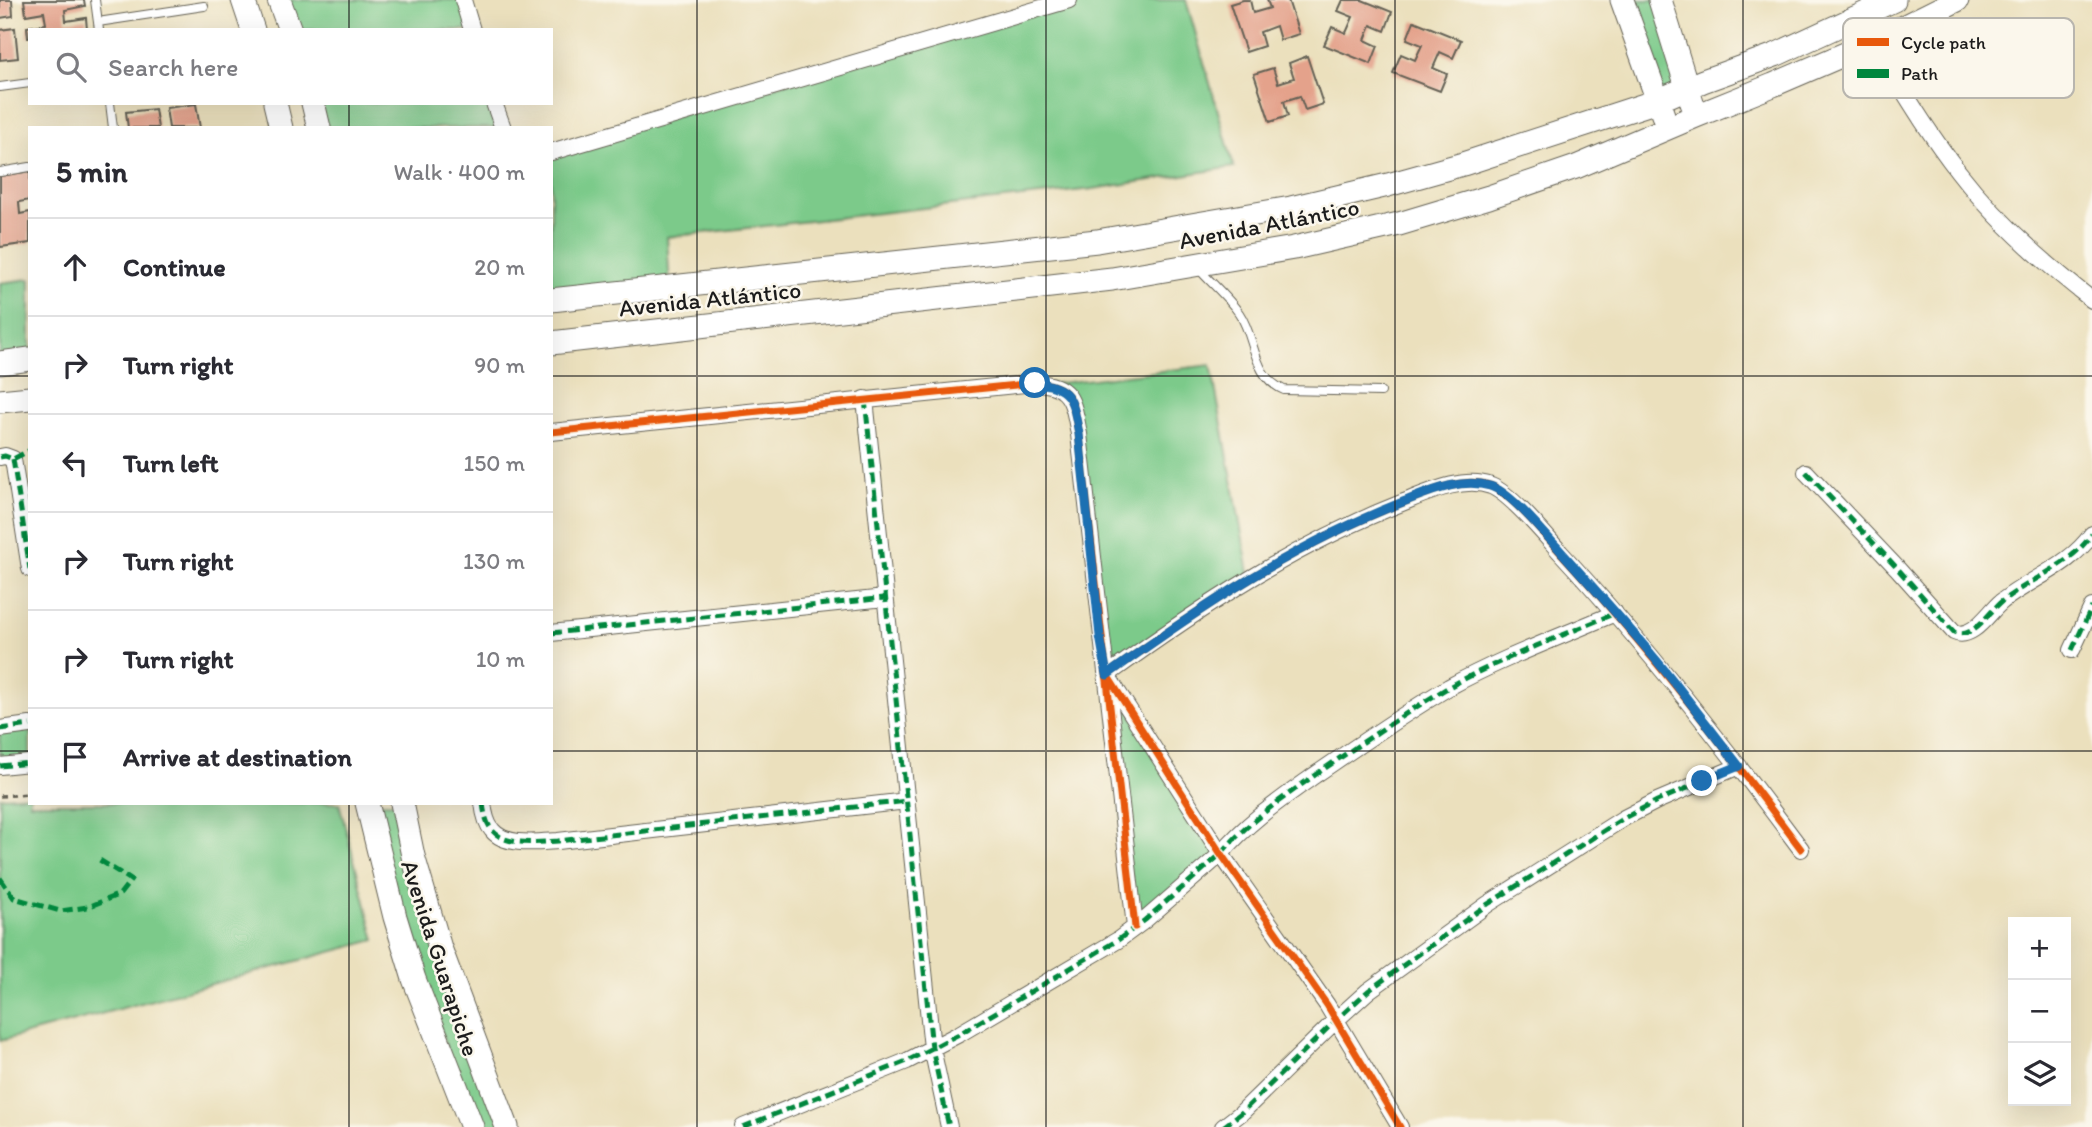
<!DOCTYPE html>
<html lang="en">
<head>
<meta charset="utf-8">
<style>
	body { margin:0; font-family:Itim,sans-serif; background:#f2f2f3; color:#2b2b33 }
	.controls { position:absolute; right:21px; bottom:21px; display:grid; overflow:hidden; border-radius:0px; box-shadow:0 7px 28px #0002 }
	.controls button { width:63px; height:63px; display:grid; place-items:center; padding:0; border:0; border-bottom:2px solid #e1e1e2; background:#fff; color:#2b2b33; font:35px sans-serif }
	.stop { position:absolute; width:21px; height:21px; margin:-16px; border:5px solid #1f6fb2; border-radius:50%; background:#fff }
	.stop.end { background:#1f6fb2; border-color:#fff; box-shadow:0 2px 7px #0008 }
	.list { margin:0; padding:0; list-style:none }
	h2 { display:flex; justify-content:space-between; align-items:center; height:91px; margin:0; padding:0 28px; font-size:30px }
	h2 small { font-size:23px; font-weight:400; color:#7c7c81 }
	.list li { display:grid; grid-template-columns:46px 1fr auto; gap:21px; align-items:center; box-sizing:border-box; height:98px; padding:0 28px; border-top:2px solid #e1e1e2 }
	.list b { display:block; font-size:26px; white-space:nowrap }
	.list em { font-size:23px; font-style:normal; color:#7c7c81 }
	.icon { flex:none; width:38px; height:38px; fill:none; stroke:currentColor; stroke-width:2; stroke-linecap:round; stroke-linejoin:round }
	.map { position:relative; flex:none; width:2092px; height:1127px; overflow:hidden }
	.search { position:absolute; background:#fff; box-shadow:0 7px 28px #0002; left:28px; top:28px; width:525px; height:77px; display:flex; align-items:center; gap:18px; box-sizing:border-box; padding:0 24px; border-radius:0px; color:#7c7c81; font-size:26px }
	.panel { position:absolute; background:#fff; box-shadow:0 7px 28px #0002; left:28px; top:126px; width:525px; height:679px; border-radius:0px }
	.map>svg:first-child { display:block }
</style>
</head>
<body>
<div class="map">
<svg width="2092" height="1127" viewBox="0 0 2092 1127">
	<rect width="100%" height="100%" fill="#fbf7ec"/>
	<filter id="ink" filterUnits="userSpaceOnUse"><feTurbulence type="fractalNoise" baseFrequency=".0143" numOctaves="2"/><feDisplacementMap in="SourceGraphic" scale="14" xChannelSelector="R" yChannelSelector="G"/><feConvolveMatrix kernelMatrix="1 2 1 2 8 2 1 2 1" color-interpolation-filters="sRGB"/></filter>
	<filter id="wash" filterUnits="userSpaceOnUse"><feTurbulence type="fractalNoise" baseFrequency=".00686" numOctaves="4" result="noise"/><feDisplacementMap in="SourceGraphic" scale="28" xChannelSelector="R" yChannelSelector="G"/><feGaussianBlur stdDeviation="1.57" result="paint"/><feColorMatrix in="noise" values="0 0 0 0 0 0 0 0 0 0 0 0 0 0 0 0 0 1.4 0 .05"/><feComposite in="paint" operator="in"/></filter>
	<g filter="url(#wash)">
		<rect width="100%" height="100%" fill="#ebe0bd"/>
		<!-- green -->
		<path fill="#7bca8a" stroke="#4c7353" stroke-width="2" d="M279,0h184l9,30h-182z
			M1069,0h117l48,167 -141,22 -426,48 3,51 -119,12v-148z
			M1622,0h38l28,89 -31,12z
			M313,103h181l9,25h-184z
			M30,279v80l-30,4v-80z
			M1211,365l39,213 -143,97 114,179 -86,73 -59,-508 -25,-35z
			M30,725v38l-30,3v-37z
			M30,795v8h309l36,137 -375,101v-244z
			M367,803h35l105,324h-35z"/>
		<g id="blocks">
			<!-- building -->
			<path fill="#e4a28b" d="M0,0h12l1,16 -13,2z
				M24,0h60l1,6 -20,4 1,11 20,-3 1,12h-57v8h-2l-1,-11 19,-3 -2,-12 -18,3z
				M1243,0h7l3,13 17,-5 -3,-8h21l11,34 -19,6 -4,-14 -16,6 4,14 -18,6 -16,-48z
				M1343,0h19l30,12 -7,19 -14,-6 -6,15 13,6 -7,18 -47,-19 8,-18 14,6 7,-16 -15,-6z
				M1414,21l47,19 -8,18 -13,-6 -7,16 14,6 -7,17 -47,-18 8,-19 14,6 7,-15 -15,-6z
				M15,28l3,30 -18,2v-30z
				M1307,56l16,48 -18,6 -5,-14 -16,5 4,15 -18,6 -16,-48 19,-6 5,15 16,-5 -5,-15z
				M196,104l4,24h-31l-3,-20z
				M155,109l3,19h-30l-2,-16z
				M30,171v29l-11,2 1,12 10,-2v31l-30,4v-71z"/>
		</g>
	</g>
	<g filter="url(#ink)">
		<use href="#blocks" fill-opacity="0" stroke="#646154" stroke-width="2"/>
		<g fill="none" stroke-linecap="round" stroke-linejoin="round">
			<defs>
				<path id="lane" d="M95,0l4,30
					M98,22l106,-16
					M0,87l30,-4
					M110,103l3,25
					M0,172l30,-5
					M1198,268c13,15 30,29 41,45 18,26 12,63 45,77l97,2"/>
				<path id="street" d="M463,0l9,30
					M1873,42c27,43 53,88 85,129 37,48 86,92 134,129
					M494,103l9,25
					M551,152l518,-152
					M865,399l67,649 17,79
					M551,432l484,-49c37,1 38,19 44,51l56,493
					M0,457l5,-1 8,3 17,110
					M1806,472l91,96 57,64c18,9 35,-20 47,-30 30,-24 69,-36 91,-68
					M551,633l334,-35
					M2072,650l20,-43
					M0,729l30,-4
					M0,766l30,-3
					M483,803c1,9 3,20 9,27 13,17 47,12 66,11l349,-40
					M743,1127l164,-66 52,-27 159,-94 27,-20 76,-66c25,-31 62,-56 94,-79 44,-30 88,-61 134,-88 53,-29 111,-50 166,-74
					M1223,1127l18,-14 95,-93 32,-29 120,-87 136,-86 33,-17 82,-35
					M1400,1127l-73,-122 -106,-151 -114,-179c94,-68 189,-131 297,-173 25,-10 60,-26 87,-16 20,8 54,49 69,66 87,94 164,194 241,297"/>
				<path id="secondary" d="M243,0l10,30
					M279,0l11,30
					M1622,0l41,115
					M1660,0l32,103
					M275,103l6,25
					M313,103l6,25
					M551,300l546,-59 194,-33 97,-23 75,-21 194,-63 46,-20 72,-26 119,-55
					M551,343l561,-64 182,-31 105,-24 90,-27 87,-30 120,-51 77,-31 100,-43 84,-42
					M0,363l30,-4
					M0,401l30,-3
					M367,803l28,114 19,62 58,148
					M402,803l11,53 27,92 67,179"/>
			</defs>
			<!-- lane casing -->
			<use href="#lane" stroke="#646154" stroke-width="10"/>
			<!-- street casing -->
			<use href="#street" stroke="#646154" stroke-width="18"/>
			<!-- secondary casing -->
			<use href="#secondary" stroke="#646154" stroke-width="25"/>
			<!-- path -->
			<path stroke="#646154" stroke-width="3.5" stroke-dasharray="5 5" stroke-linecap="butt" d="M0,796l30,-2"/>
			<!-- lane -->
			<use href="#lane" stroke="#fff" stroke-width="8"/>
			<!-- street -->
			<use href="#street" stroke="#fff" stroke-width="16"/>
			<!-- secondary -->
			<use href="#secondary" stroke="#fff" stroke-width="23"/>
			<!-- quiet -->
			<path stroke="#00873e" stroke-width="5" stroke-dasharray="10 5" stroke-linecap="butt" d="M865,399l67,649 17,79
				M0,457l5,-1 8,3 17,-9
				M13,459l17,110
				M1806,472l91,96 57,64c18,9 35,-20 47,-30 30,-24 69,-36 91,-68
				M551,633l334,-35
				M2072,650l20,-43
				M0,729l30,-4
				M0,766l30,-3
				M483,803c1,9 3,20 9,27 13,17 47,12 66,11l349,-40
				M0,878l14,20 46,13 28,-4 32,-13 11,-14 -33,-21
				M743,1127l164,-66 52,-27 159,-94 27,-20 76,-66c25,-31 62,-56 94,-79 44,-30 88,-61 134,-88 53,-29 111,-50 166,-74
				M1223,1127l18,-14 95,-93 32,-29 120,-87 136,-86 33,-17 82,-35"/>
			<defs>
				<path id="cycleway" d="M551,432l484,-49c37,1 38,19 44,51l56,493
					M1400,1127l-73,-122 -106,-151 -114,-179c94,-68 189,-131 297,-173 25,-10 60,-26 87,-16 20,8 54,49 69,66 87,94 164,194 241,297"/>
			</defs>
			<!-- cycleway casing -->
			<use href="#cycleway" stroke="#fbf7ec" stroke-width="11"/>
			<!-- cycleway -->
			<use href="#cycleway" stroke="#e8590c" stroke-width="7"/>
		</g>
	</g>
	<g fill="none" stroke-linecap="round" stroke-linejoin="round" filter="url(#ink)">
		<!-- route -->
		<path stroke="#1f6fb2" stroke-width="9" d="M1035,383c37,2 38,19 44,51l21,202 7,39c93,-67 188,-131 296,-173 26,-10 58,-25 87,-16 20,6 51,44 66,60 40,45 81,89 118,136 22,28 43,56 65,84l-37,15"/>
	</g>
	<!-- grid -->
	<path fill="none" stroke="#1c1c1c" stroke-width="2" stroke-opacity="0.55" d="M349,0v30M697,0v1127M1046,0v1127M1395,0v1127M1743,0v1127M349,103v25M0,376h30M551,376h1541M0,751h30M551,751h1541M349,803v324"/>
	<g text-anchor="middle" stroke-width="5" stroke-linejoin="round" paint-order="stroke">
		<!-- street labels -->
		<g font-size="24" fill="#1c1c1c" stroke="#fbf7ec">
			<text transform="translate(1269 224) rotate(-11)" y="8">Avenida Atlántico</text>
			<text transform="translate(710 299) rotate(-6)" y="8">Avenida Atlántico</text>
			<text transform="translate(440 958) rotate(72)" y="8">Avenida Guarapiche</text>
		</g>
	</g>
	<!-- legend -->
	<rect x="1843" y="18" width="231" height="80" rx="10" fill="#fbf7ec" stroke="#b8b5ae" stroke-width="2"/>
	<rect x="1857" y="38" width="32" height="8" fill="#e8590c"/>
	<rect x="1857" y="69" width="32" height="9" fill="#00873e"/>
	<g font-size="19" fill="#1c1c1c">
		<text x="1901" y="49">Cycle path</text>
		<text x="1901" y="80">Path</text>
	</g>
</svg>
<div class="controls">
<button>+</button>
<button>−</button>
<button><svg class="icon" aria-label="layers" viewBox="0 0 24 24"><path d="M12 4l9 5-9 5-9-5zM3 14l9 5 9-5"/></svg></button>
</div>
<div class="stop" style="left:1035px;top:383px"></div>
<div class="stop end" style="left:1702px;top:781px"></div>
<div class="search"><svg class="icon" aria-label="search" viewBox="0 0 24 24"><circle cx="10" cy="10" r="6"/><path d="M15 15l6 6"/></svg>Search here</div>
<section class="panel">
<h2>5 min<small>Walk · 400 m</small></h2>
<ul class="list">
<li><svg class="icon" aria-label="ahead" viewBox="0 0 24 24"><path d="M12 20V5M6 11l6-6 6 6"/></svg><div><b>Continue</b></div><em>20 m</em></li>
<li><svg class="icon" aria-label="right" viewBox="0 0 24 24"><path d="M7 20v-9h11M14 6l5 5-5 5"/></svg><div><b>Turn right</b></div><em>90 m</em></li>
<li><svg class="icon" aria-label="left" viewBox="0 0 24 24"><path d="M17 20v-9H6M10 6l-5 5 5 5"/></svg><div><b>Turn left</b></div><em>150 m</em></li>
<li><svg class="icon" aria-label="right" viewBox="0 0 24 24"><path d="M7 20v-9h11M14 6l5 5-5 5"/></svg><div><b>Turn right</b></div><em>130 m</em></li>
<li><svg class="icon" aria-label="right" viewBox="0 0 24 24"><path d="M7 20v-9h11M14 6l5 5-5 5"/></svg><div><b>Turn right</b></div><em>10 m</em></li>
<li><svg class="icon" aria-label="arrive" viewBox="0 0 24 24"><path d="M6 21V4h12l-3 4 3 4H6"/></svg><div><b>Arrive at destination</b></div></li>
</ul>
</section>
</div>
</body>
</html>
